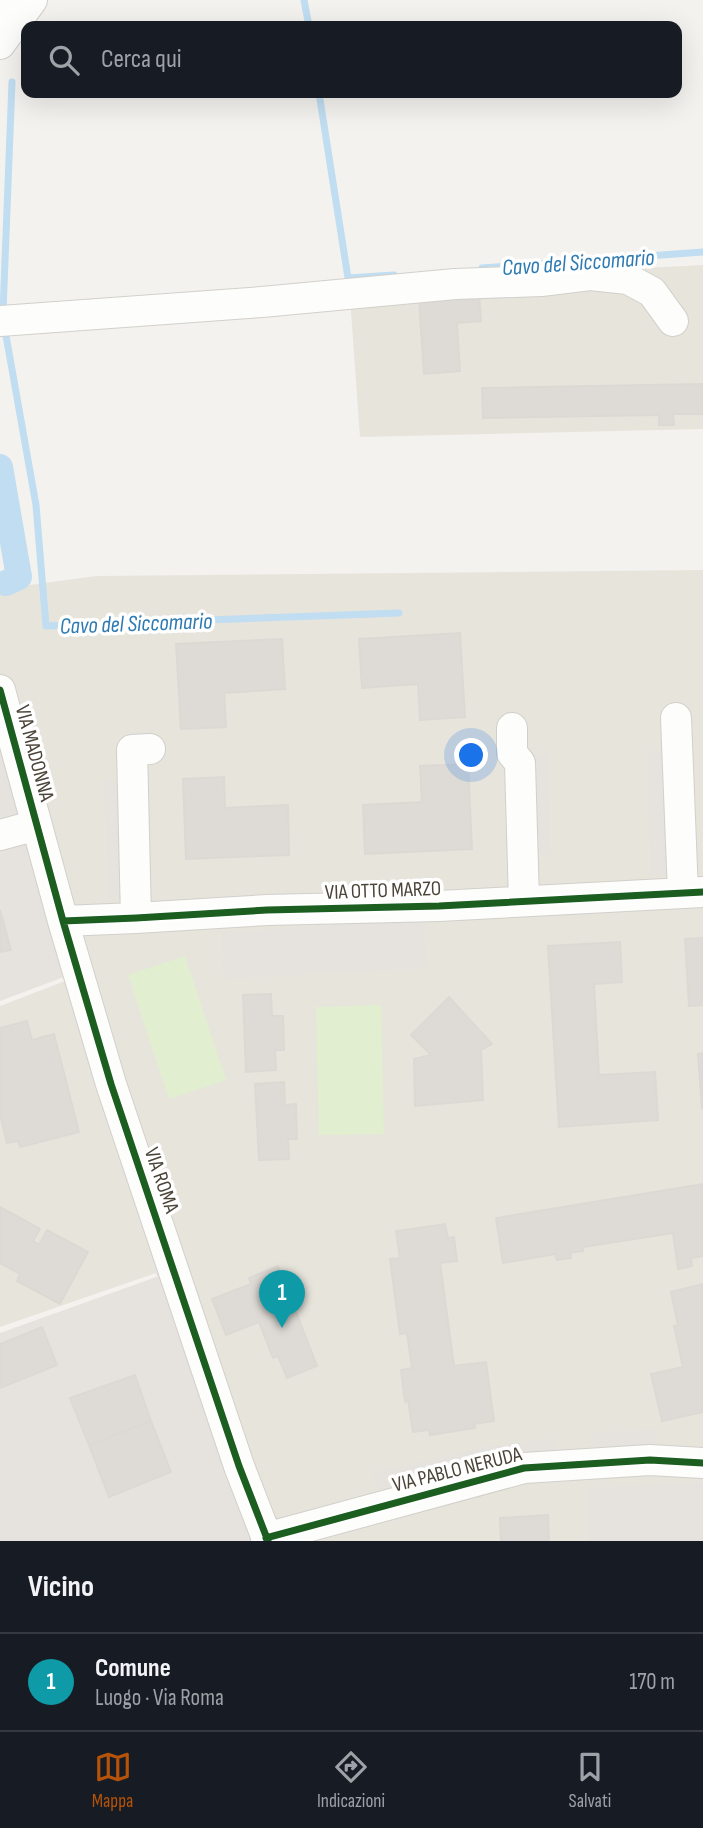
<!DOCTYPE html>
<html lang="it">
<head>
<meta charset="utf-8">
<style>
	body { margin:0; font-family:"Sofia Sans Condensed",sans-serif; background:#242831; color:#f1f3f6 }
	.you { position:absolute; left:472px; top:756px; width:24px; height:24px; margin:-18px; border:5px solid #fff; border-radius:50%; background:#1a73e8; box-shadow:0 0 0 10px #1a73e833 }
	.badge { display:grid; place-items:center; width:46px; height:46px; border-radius:50%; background:#b45309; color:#fff; font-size:23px; font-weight:700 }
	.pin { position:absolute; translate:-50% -58px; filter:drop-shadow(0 2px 4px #0008) }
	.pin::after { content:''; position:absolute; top:37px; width:24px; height:21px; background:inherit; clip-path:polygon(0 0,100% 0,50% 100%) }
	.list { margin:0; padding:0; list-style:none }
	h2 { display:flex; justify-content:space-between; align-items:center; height:91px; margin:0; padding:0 28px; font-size:30px }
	h2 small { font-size:23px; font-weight:400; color:#9ea1a6 }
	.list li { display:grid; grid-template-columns:46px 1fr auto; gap:21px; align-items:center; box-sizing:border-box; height:98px; padding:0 28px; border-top:2px solid #363941 }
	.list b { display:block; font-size:26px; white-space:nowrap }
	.list p { margin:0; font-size:23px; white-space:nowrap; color:#9ea1a6 }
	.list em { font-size:23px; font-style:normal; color:#9ea1a6 }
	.icon { flex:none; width:38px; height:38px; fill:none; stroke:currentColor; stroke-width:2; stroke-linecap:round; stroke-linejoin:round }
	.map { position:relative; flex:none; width:703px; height:1541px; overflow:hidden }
	.search { position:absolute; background:#171b24; box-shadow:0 7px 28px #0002; left:21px; right:21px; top:21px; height:77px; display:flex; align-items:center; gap:18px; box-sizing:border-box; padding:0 24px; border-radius:14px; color:#9ea1a6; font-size:26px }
	.sheet { height:189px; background:#171b24 }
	nav { display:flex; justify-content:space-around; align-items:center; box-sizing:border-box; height:98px; border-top:2px solid #363941; background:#171b24; font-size:19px; color:#9ea1a6 }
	nav a { display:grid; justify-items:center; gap:4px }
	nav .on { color:#b45309 }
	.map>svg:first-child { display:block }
</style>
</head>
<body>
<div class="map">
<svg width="703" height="1541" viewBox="0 0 703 1541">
	<rect width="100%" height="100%" fill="#f4f2ee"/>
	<!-- residential -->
	<path fill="#e7e4dc" d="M703,265v164l-343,8 -11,-153z
		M703,570v971h-451l-96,-268 -156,54v-321l65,-25 -65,-253v-139l96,-13z"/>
	<!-- industrial -->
	<path fill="#e6e2de" d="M0,744l64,233 -64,24z
		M159,1276l93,265h-252v-208z"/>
	<!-- green -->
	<path fill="#e1eecf" d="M185,956l41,124 -57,19 -41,-124z
		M381,1005l3,129 -65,1 -3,-128z"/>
	<!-- parking -->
	<path fill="#e6e3df" d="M666,750l4,125h-20l-3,-124z
		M548,755l3,100 -21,1 -3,-100z
		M147,779l4,116 -43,2 -4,-116z
		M424,920l3,48 -204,11 -1,-47z
		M657,1430l1,18 -65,2 -1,-18z
		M556,1438l2,14 -177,42 -9,-21 115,-26z
		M703,1482v59h-114l-2,-53z"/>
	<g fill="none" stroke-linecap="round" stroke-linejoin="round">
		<!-- stream -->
		<path stroke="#c0ddf1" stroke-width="7" d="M304,0l5,26
			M319,93l29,185 46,-3
			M482,268l221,-16
			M3,312l9,-230
			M5,330l31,175 10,121 353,-13"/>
		<!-- canal -->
		<path stroke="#c0ddf1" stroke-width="26" d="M0,467l19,110 -13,6"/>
	</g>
	<!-- building -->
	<path fill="#dedbd6" stroke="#dcd9d4" stroke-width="2" d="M479,295l2,26 -24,2 3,48 -36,3 -5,-76z
		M703,384v30h-30l1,11h-15v-10l-176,3 -1,-30z
		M460,633l5,84 -45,3 -2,-36 -56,4 -3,-49z
		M282,639l3,50 -61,4 2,34 -45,2 -5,-85z
		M468,764l4,85 -107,5 -2,-49 59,-3 -2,-36z
		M224,777l1,31 63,-3 1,50 -103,4 -3,-80z
		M0,910l11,40 -11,2z
		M703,938v67l-14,1 -4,-67z
		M620,942l2,40 -28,2 5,91 56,-3 3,48 -99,7 -11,-181z
		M271,994l1,22h11l1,34h-9l1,20 -30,2 -3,-77z
		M449,997l43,47 -11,6 2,50 -68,6 -1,-47 17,-4 -20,-20z
		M27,1021l5,19 22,-6 25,98 -59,15 -2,-6 -11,2 -7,-29v-86z
		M703,1053v55h-1l-4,-54z
		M284,1082l1,23 11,-1 1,35h-9l1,20 -30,1 -4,-76z
		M703,1184v72l-12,2 1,8 -14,3 -5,-36 -90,14v4l-13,2 1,5 -14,2 -2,-6 -52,9 -7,-45z
		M0,1207l40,22 -7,12 6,4 8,-15 41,22 -28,52 -43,-23 3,-7 -20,-11z
		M445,1224l3,14 6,-1 3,24 -17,2 14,103 32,-4 8,59 -20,3 1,4 -45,7 -1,-5 -16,2 -5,-32 -3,2 -4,-32 11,-2 -5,-35 -7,1 -10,-75 10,-1 -4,-27z
		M278,1266l39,100 -30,12 -9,-22 -5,2 -14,-36 -33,13 -14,-36 39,-15 -2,-6z
		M703,1284v128l-41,9 -11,-47 32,-7 -9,-41 4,-1 -7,-33z
		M42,1327l15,38 -57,23v-44z
		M135,1375l16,46 -62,24 -19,-47z
		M151,1421l20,51 -62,25 -20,-52z
		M548,1515l1,24 -2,2h-46l-1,-23z"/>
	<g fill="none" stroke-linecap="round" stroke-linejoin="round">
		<defs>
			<path id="minor" d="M0,4l11,-4
				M0,44l32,-44
				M0,321l262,-19 193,-18 86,-3 49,-6 38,4 24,13 21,29
				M0,690l63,231 48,163 128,382 29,75
				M676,718l7,175
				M512,728v25l8,10 4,138
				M0,835l37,-10
				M136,918l-4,-168 18,-1
				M63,921l73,-3 131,-8 172,-4 264,-14
				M266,1538l258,-70 126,-8 53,3"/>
		</defs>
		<!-- minor casing -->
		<use href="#minor" stroke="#d2d0cb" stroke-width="32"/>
		<!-- minor -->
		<use href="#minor" stroke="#fdfdfc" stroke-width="30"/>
		<defs>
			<path id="cycleway" d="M0,690l63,231 48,163 128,382 29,75
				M63,921l73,-3 131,-8 172,-4 264,-14
				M266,1538l258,-70 126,-8 53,3"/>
		</defs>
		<!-- cycleway casing -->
		<use href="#cycleway" stroke="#fff" stroke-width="11"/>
		<!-- cycleway -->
		<use href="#cycleway" stroke="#1b5e20" stroke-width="7"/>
	</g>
	<g text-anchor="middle" stroke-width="7" stroke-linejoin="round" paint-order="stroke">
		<!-- street labels -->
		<g font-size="21" fill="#4b4439" stroke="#fff">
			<text transform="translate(35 753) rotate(75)" y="7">VIA MADONNA</text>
			<text transform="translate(383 890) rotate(-2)" y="7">VIA OTTO MARZO</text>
			<text transform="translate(162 1180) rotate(71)" y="7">VIA ROMA</text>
			<text transform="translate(457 1469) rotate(-14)" y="7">VIA PABLO NERUDA</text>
		</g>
		<!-- water labels -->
		<g font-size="23" font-style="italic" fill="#2e7ab2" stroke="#fff">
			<text transform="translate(578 262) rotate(-4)" y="8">Cavo del Siccomario</text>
			<text transform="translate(136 623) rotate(-2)" y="8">Cavo del Siccomario</text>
		</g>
	</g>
</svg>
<div class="you"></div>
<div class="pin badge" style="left:282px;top:1328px;background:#0f9aa8">1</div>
<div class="search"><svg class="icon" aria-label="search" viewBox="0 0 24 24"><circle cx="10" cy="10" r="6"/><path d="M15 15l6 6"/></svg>Cerca qui</div>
</div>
<section class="sheet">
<h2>Vicino<small></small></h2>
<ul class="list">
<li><span class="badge" style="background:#0f9aa8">1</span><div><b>Comune</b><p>Luogo · Via Roma</p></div><em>170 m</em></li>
</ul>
</section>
<nav>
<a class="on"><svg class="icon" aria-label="map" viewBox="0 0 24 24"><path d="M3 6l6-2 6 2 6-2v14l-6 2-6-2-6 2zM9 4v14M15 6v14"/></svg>Mappa</a>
<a><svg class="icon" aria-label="directions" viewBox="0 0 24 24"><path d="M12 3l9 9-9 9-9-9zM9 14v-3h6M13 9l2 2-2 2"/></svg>Indicazioni</a>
<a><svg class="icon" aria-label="saved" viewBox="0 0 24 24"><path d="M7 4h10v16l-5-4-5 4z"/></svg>Salvati</a>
</nav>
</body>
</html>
